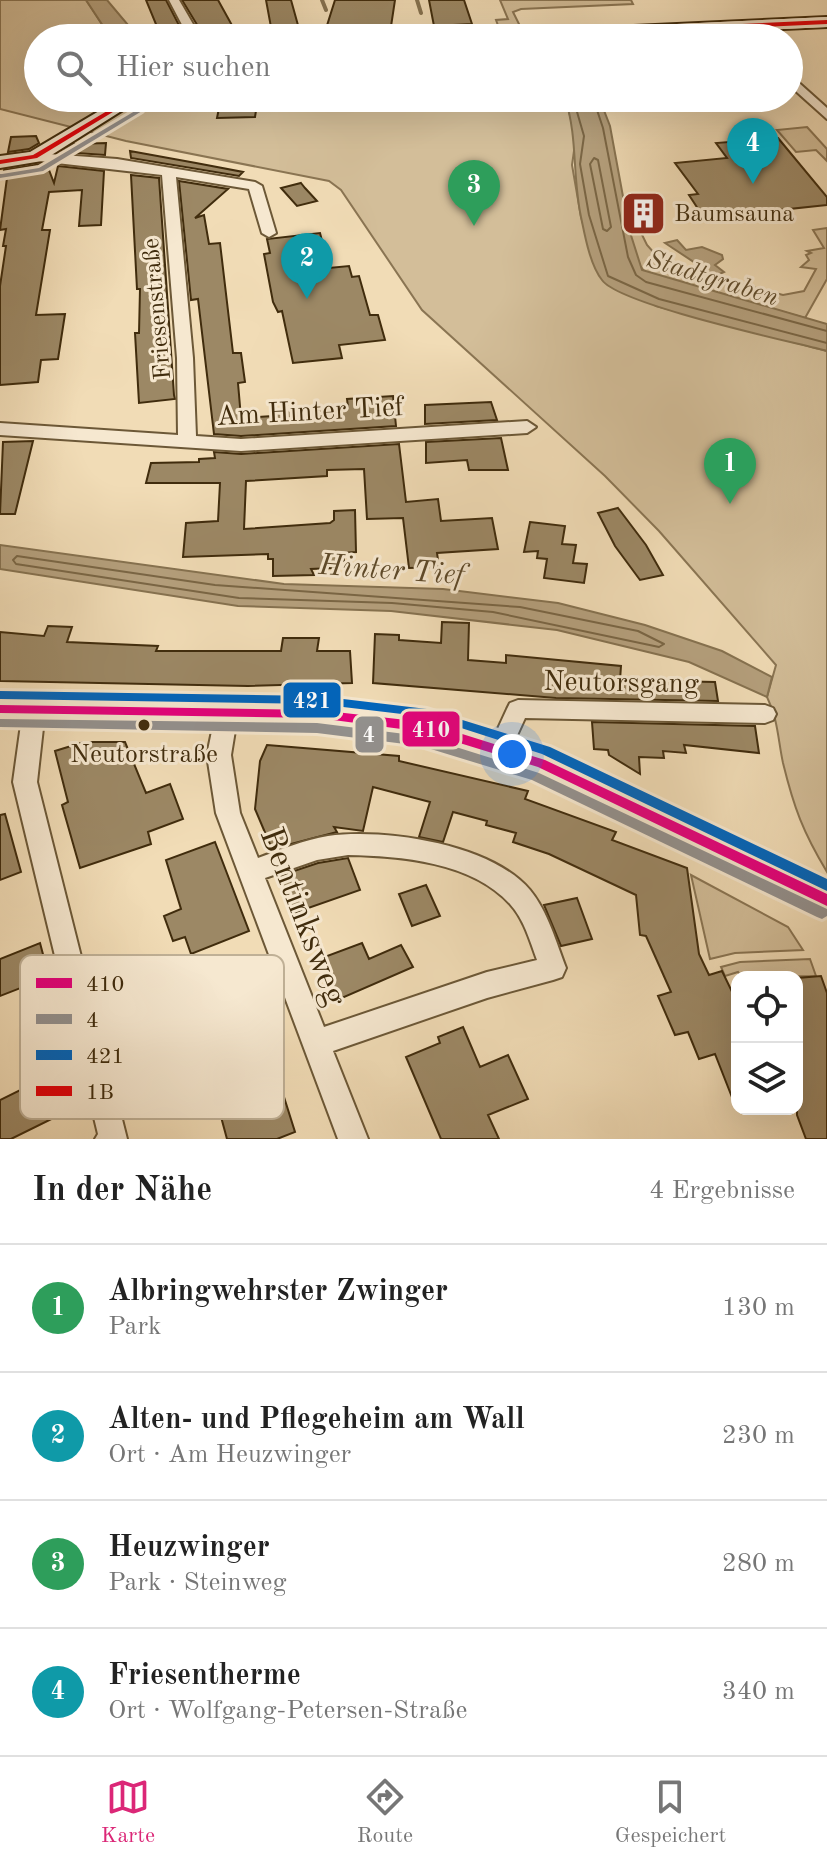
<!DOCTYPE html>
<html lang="de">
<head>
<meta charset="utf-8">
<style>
	body { margin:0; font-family:"Old Standard TT",serif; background:#f2f2f2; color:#222 }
	.controls { position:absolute; right:24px; bottom:24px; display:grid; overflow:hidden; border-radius:16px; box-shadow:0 8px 32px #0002 }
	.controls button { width:72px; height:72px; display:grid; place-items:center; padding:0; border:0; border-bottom:2px solid #e0e0e0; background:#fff; color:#222; font:40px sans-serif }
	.you { position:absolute; left:512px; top:754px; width:28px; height:28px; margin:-20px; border:6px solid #fff; border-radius:50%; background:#1a73e8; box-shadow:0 0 0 12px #1a73e833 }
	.badge { display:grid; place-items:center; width:52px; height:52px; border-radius:50%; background:#db2777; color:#fff; font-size:26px; font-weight:700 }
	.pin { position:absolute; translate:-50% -66px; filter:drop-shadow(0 2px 4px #0008) }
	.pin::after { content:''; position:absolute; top:42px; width:28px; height:24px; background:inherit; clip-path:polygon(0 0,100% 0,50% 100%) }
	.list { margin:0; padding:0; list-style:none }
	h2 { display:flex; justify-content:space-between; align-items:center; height:104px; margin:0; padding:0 32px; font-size:34px }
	h2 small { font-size:26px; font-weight:400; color:#767676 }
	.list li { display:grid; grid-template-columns:52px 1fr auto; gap:24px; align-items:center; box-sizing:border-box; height:128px; padding:0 32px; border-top:2px solid #e0e0e0 }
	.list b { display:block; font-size:30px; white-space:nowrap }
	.list p { margin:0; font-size:26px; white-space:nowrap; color:#767676 }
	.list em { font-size:26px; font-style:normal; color:#767676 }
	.icon { flex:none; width:44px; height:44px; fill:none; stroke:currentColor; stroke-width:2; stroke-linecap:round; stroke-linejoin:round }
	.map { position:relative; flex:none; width:827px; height:1139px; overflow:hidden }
	.search { position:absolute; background:#fff; box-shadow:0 8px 32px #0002; left:24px; right:24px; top:24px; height:88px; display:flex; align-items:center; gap:20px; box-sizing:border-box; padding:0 28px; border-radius:44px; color:#767676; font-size:30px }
	.sheet { height:616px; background:#fff }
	nav { display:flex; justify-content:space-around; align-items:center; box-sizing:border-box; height:112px; border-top:2px solid #e0e0e0; background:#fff; font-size:22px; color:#767676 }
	nav a { display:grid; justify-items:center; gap:4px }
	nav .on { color:#db2777 }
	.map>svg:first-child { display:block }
</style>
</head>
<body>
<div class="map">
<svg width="827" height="1139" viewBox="0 0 827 1139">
	<rect width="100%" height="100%" fill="#f1dcb6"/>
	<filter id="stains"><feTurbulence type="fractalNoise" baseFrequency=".0025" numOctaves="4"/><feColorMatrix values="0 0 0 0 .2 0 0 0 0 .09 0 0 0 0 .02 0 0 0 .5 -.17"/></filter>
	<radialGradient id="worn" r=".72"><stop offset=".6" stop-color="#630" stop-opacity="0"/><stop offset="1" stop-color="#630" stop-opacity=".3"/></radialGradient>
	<!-- green -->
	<path fill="#d3be99" stroke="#8a7553" stroke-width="2" d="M0,0h86l25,38h-73v60h527l11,39 -4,28 9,52 13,45 62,44 171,45v521c-24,-40 -33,-64 -44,-109 -5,-23 -5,-44 -16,-66l9,-32 -117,-134 -54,-55 -183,-166 -81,-120 -12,-9 -203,-40 -126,-32z
		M500,0h131l2,4 -112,5 -8,3 9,18 -22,1 -4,-11 12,-1z
		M807,127l20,22v12l-11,-11 -20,2 -19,-22z
		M625,200l22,45 16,18 120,32 21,-4 12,-22 -15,-2 8,-7 -3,-5 5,-2 -4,-2 17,-3 -11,-18 14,-2v51l-22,39 -157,-44c-19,-12 -20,-52 -23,-74z
		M691,875l97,52 15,23 -68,3 -25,6z
		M810,959l6,17 -75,1 -3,-5 -13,4 -4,-9 19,-5z"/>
	<!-- water -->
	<path fill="#b5a07d" stroke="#867250" stroke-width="2" d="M86,0h21l32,38h-28z
		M565,98h53l-18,2 10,26 19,103 13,41 185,54v27c-38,-10 -207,-46 -225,-71 -12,-15 -17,-44 -21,-63 -9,-43 -3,-79 -16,-119z
		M677,240l9,10 16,-3 20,8 1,4 -8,6 9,7 -9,4 -50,-33z
		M0,545l284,39 159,5 115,14 87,22 77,26 50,26 -5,20 -78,-35 -132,-32 -166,-19 -153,-5 -238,-37z"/>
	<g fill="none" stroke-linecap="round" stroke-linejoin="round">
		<!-- shore -->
		<path stroke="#7a6645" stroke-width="2" d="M573,98l11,38 -4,28 9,51 19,61 51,23 168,44
			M593,98l10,30 25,129 8,18 10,7 181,49
			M594,158l4,2 13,67 -4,4 -4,-2 -13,-65z
			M17,556l198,29 305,22 118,24 26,13 -5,3 -166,-35 -101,-9 -153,-5 -223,-34 -3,-4z"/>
		<!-- stream -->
		<path stroke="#867250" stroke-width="4" d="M322,0l4,10
			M417,0l4,13"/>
	</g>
	<!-- building -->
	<path fill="#9c8865" stroke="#402c0d" stroke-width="2" d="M146,0h20l16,31 -22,3z
		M182,0h36l21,38h-18l-9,-12 -13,2z
		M266,0h25l10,36 -28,2z
		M335,0h60l-5,33 -66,2z
		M429,0h35l8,24 -38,2z
		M221,98h37l-3,19 -38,1z
		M36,136l3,7 -10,6 -21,3 3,-15z
		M778,138l49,59v8l-123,13 -15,-23 9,-1 -23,-31 52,-5 -11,-15z
		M106,143l-1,12 -43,-3 12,-8z
		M130,151l66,12 47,9 -4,4 -108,-18z
		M41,164l6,1 7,18 4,-17 46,5 -3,54 -22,1 3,-36 -33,2 -7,38h8l-14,85 29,-1 -7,45 -17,1 -3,22 -38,3v-99l6,-40h-3l3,-17 -6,1 7,-52 -4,1 1,-9z
		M131,175l28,3 15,217 1,4 -36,4 -4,-70h4l1,-44h-3z
		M179,181l49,8 -33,29 9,-3 5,29 11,-1 13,110h8l4,29 -7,1 3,35 32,-2 12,-6 63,-3 -1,-8 46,-3 3,30 -155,10 -27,-2 -16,-135 -7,1z
		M301,183l4,5 12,13 -20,5 -16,-18z
		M320,233l9,35 20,-2 3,11 7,-1 11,39h8l7,25 -46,5 3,13 -49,5 -11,-52 -4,1 -5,-10 -9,-48 6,-1 -3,-14z
		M491,402l6,18 -72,4v-19z
		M501,438l7,32h-39l-2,-10 -41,3v-21z
		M33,441l-18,73h-15l3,-72z
		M399,444l7,58 32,-3 3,22 51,-3 6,31 -61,4 2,14 -30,1 -6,-50 -36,1 -3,-50 -37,1v6l-81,5 -2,48 86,-6 4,-3v-9l21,-1 1,42 -13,1 1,8h-9v7l-24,1 3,6 -41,1v-17h-5v-5l-85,3 3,-34 32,-2 2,-38h-74l5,-20 48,-1v-3l16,-1 -1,-6 27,2z
		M618,508l28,37 17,30 -23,5 -25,-34 -17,-33z
		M530,522l35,4 -3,18 14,1 -3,18 14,1 -3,19 -40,-5 3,-19 -10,-1 1,-7 -14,1z
		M442,622l27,1 -1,37 38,3v-8l115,11 -1,14 95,2 3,19 -162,-3 -183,-15 2,-49 24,1v5l42,3z
		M48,626l24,1 -5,15 91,4 -2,5h125l2,-13h36l-2,13h33l2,32 -104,3 -248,-5v-49l44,4z
		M592,722l163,4 4,27 -75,-8 2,8 -23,-2 1,7 -25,-1 1,17 -31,-19 -1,-5 -14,-1z
		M84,742h41l21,51 24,-9 13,35 -35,13 3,12 -71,24 -18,-63 6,-3 -13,-51z
		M267,745l132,11v5l129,30 -3,8 91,33 -4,8 75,28 12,86 10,21 13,-4 15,31v108l-22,-56 -16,5 -11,-27 -13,3 -17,-39 13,-4 -25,-56 -6,-1 -4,-40 -87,-41 -36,-12 3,-9 -30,-8 1,-4 -34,-9 -10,30 -24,-5 11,-35 -57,-15 -10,44 -29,-4 3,5 -65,17 -17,-40 5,-48z
		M5,814l16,58 -21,8v-65z
		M215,842l34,89 -58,23 -6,-17 -12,4 -9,-25 17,-7 -15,-49z
		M348,858l12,32 -66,23 -15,-37 39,-13z
		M426,885l14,31 -28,10 -13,-32z
		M577,898l15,41 -31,7 -17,-41z
		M40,943l9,34 -49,19v-37z
		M362,943l7,16 32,-14 12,22 -78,34 -16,-42z
		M821,976l6,17v146h-21l-9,-24v-137z
		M463,1027l17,40 28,-12 20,44 -40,16 11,24h-58l-35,-82 34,-14 -2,-6z
		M69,1066l13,38 -71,35h-11v-39z
		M278,1078l17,54 -18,7h-50l-7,-26 29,-11 -3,-12z"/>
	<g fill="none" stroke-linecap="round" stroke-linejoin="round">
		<defs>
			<path id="street" d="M169,0h10l22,38h-12z
				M749,22l4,1 11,15h-12l-9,-13z
				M789,74l38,34v11l-38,-34z
				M35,153l82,6 138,23 7,4 14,47 -7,4 -7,-4 -13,-44 -73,-12 17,181 3,78 45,3 286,-18 9,6 -9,6 -286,18 -241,-16v-12l178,12 -1,-77 -15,-183 -132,-15v-6z
				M518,700l247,5 8,3 3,6 -3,6 -8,3 -240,-5 -17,37 -8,2 -8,-2 -3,-7 18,-39 3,-6z
				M34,701l8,3 3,6 -8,72 90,357h-32l3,-5 -85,-352 10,-72 3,-6z
				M227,703l8,3 3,6 -7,43 9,58 18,45c22,-8 46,-18 70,-22 57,-8 163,8 202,54 18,22 26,52 36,78l-4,9 -9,3 -66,18 -154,53 35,88h-30l-122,-326 -9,-58 9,-43 3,-6zM348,855c53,1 124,7 162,49 14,15 20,37 27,56l-50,12 -163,55 -59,-149 52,-18z"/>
			<path id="secondary" d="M827,17v10l-244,11h-110l8,-5z
				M121,98h21l-100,63 -42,7v-12l30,-4z
				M0,697l318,5 106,12 74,20 54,20 275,130v32c-117,-44 -220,-121 -340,-159 -91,-30 -186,-32 -281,-33 -69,0 -137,-2 -206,-3z"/>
		</defs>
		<!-- street casing -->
		<use href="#street" stroke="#6c5837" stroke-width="4"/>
		<!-- secondary casing -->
		<use href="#secondary" stroke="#402c0d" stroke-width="4"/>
		<!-- street -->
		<use href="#street" fill="#f6e8d0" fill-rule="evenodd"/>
		<!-- secondary -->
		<use href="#secondary" fill="#f6e8d0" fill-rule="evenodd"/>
		<defs>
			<path id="bus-1" d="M0,705l318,5 106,12 121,38 282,134v12l-289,-139 -114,-35 -106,-14 -318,-5z"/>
			<path id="bus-2" d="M140,108l2,1v2l-99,60 -43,7v-4h2l37,-6z
				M0,719l317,4 104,13 118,37 288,136v7l-5,3 -5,-2 -285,-137 -111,-34 -104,-13 -317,-6z"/>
			<path id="bus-3" d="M0,691l318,5 109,13 123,38 277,132v12l-285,-137 -115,-37 -109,-13 -318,-5z"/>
			<path id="bus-4" d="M827,20v4l-309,14h-40l3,-2z
				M129,98h7l-99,60 -37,6v-4l33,-5z"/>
		</defs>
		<!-- bus-1 casing -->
		<use href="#bus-1" stroke="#f6e8d0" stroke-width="6"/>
		<!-- bus-2 casing -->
		<use href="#bus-2" stroke="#f6e8d0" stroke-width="6"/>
		<!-- bus-3 casing -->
		<use href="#bus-3" stroke="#f6e8d0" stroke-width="6"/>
		<!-- bus-4 casing -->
		<use href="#bus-4" stroke="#f6e8d0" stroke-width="6"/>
		<!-- bus-1 -->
		<use href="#bus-1" fill="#e5007d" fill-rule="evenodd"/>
		<!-- bus-2 -->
		<use href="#bus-2" fill="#93918f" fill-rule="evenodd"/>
		<!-- bus-3 -->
		<use href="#bus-3" fill="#0065bd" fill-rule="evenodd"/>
		<!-- bus-4 -->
		<use href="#bus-4" fill="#e3000b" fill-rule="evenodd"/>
	</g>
	<!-- icons -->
	<defs>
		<symbol id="building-square" viewBox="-11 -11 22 22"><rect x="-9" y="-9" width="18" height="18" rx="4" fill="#8f2418" stroke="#f6e8d0"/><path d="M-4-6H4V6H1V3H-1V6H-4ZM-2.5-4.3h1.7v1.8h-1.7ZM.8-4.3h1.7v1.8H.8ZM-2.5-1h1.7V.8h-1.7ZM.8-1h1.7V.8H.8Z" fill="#fff"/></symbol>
	</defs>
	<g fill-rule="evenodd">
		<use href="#building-square" x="618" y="188" width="51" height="51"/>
	</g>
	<!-- markers -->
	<circle fill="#402c0d" stroke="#f6e8d0" stroke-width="3" cx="144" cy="725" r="7"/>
	<g text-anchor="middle" stroke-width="6" stroke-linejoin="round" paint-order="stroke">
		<!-- far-poi labels -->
		<g font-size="24" fill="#402c0d" stroke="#f6e8d0" text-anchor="start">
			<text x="674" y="221">Baumsauna</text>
		</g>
		<!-- far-street labels -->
		<g font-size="24" fill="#402c0d" stroke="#f6e8d0">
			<text transform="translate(156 309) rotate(-95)" y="8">Friesenstraße</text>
		</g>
		<!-- far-water labels -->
		<g font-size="26" font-style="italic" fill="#5d4929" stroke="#f6e8d0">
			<text transform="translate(713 277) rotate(17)" y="9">Stadtgraben</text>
		</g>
		<!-- bus labels -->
		<g font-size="26" fill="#402c0d" stroke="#f6e8d0">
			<text x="144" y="762">Neutorstraße</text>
		</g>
		<!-- street labels -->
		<g font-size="28" fill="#402c0d" stroke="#f6e8d0">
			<text transform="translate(310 410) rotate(-3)" y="10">Am Hinter Tief</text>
			<text transform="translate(621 681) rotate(1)" y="10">Neutorsgang</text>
		</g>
		<!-- water labels -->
		<g font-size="30" font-style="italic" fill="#5d4929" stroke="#f6e8d0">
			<text transform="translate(392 569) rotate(4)" y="10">Hinter Tief</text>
		</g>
		<!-- near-street labels -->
		<g font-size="34" fill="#402c0d" stroke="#f6e8d0">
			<text transform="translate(305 916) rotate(69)" y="12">Bentinksweg</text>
		</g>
	</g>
	<!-- legend -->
	<rect x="20" y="955" width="264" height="164" rx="12" fill="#f6e8d0" stroke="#bfb096" stroke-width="2"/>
	<rect x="36" y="978" width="36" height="10" fill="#e5007d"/>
	<rect x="36" y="1014" width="36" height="10" fill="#93918f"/>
	<rect x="36" y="1050" width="36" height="10" fill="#0065bd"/>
	<rect x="36" y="1086" width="36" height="10" fill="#e3000b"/>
	<g font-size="22" fill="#402c0d">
		<text x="86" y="991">410</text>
		<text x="86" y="1027">4</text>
		<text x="86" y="1063">421</text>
		<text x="86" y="1099">1B</text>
	</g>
	<g stroke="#f6e8d0" stroke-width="3">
		<rect x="282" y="681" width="60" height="38" rx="8" fill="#0065bd"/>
		<rect x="401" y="710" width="60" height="38" rx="8" fill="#e5007d"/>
		<rect x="354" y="715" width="31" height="39" rx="8" fill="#93918f"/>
	</g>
	<g font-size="22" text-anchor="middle" font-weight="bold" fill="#fff">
		<text x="312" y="708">421</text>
		<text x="431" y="737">410</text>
		<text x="369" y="742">4</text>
	</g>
	<rect width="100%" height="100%" filter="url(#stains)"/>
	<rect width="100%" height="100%" fill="url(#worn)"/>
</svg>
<div class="controls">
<button><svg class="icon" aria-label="locate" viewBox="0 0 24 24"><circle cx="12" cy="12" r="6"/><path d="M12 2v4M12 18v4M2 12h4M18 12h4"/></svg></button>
<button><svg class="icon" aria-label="layers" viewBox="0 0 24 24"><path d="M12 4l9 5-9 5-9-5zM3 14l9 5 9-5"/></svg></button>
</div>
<div class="you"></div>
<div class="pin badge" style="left:730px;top:504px;background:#2e9e5b">1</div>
<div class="pin badge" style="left:307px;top:299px;background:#0f9aa8">2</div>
<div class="pin badge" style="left:474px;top:226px;background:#2e9e5b">3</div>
<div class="pin badge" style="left:753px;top:184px;background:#0f9aa8">4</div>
<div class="search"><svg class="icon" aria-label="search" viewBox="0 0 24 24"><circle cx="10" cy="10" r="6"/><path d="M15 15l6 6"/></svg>Hier suchen</div>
</div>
<section class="sheet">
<h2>In der Nähe<small>4 Ergebnisse</small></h2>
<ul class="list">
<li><span class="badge" style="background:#2e9e5b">1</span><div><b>Albringwehrster Zwinger</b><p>Park</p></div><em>130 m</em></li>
<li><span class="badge" style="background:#0f9aa8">2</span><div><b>Alten- und Pflegeheim am Wall</b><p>Ort · Am Heuzwinger</p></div><em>230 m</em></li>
<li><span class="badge" style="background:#2e9e5b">3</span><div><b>Heuzwinger</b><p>Park · Steinweg</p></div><em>280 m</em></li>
<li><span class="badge" style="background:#0f9aa8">4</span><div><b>Friesentherme</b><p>Ort · Wolfgang-Petersen-Straße</p></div><em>340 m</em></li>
</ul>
</section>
<nav>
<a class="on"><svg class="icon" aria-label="map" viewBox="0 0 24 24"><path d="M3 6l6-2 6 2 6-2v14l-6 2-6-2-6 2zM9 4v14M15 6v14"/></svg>Karte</a>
<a><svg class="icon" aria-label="directions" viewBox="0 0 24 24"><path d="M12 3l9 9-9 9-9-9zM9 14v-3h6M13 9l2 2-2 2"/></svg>Route</a>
<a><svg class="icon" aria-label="saved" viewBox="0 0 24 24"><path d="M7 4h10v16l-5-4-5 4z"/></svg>Gespeichert</a>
</nav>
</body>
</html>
